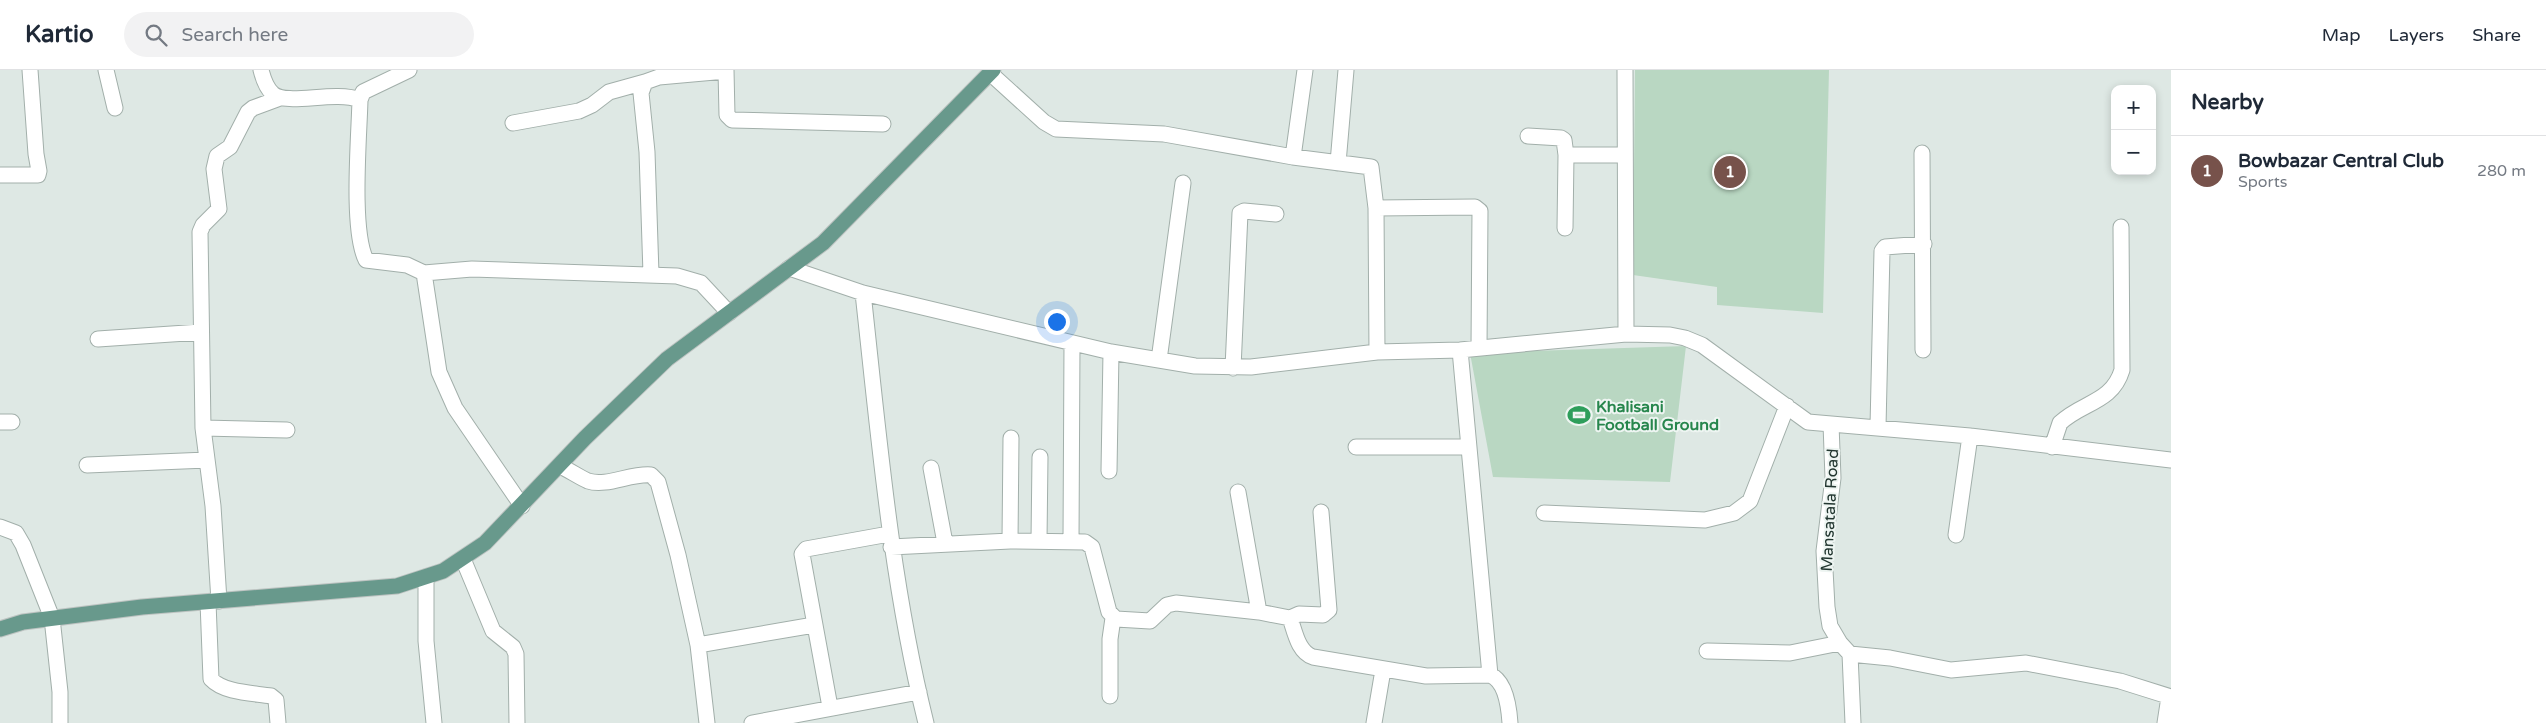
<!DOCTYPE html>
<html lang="en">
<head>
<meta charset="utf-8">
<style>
	body { margin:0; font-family:"Varela Round",sans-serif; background:#f2f2f3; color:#1f2937 }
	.controls { position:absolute; right:15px; top:15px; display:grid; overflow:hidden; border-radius:10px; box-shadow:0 2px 8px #0003 }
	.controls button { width:45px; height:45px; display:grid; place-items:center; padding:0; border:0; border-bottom:1px solid #e0e1e3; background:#fff; color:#1f2937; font:25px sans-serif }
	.you { position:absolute; left:1056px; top:251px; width:18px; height:18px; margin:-12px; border:4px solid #fff; border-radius:50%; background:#1a73e8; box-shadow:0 0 0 8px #1a73e833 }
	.badge { display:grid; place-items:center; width:32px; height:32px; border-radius:50%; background:#77524b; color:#fff; font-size:16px; font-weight:700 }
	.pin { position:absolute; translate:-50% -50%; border:2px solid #fff; box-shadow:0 1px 5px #0006 }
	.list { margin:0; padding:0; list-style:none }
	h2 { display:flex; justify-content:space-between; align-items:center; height:65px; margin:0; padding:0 20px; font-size:21px }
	h2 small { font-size:16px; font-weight:400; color:#747a83 }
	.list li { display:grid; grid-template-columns:32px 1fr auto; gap:15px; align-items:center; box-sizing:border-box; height:70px; padding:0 20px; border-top:1px solid #e0e1e3 }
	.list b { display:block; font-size:19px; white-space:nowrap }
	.list p { margin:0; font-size:16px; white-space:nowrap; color:#747a83 }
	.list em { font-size:16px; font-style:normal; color:#747a83 }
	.icon { flex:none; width:28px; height:28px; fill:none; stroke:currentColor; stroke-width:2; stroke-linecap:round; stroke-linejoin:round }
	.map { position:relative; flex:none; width:2171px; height:653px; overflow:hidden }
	header { display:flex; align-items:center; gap:30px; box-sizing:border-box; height:70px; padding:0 25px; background:#fff; border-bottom:1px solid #e0e1e3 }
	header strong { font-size:24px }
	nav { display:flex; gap:28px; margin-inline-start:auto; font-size:18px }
	.search { width:350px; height:45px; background:#f2f2f3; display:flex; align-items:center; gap:12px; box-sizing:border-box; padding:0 18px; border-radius:28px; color:#747a83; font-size:19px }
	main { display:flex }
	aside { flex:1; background:#fff }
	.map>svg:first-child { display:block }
</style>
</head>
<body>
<header>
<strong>Kartio</strong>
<div class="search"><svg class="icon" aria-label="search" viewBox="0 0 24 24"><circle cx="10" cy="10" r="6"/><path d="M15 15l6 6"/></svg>Search here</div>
<nav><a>Map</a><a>Layers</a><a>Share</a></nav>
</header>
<main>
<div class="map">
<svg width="2171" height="653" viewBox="0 0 2171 653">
	<rect width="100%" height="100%" fill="#dee8e4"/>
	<!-- green -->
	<path fill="#b9d7c2" d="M1635,0h194l-6,243 -106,-8v-18l-84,-12z
		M1686,276l-16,136 -177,-5 -23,-124z"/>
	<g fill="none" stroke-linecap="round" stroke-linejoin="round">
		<defs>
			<path id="minor" d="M106,0l9,38
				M261,0c2,8 5,18 12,24 15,12 61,-4 87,6
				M409,0l-46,22 -3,8c-1,38 -9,130 6,160l41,5 17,8 15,99 16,36 67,98
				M726,0l1,45 5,5 151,4
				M1625,0l1,264
				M990,3l54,49 12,7 108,5 129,23 78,10 5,41 1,144
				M513,53l66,-12 13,-6 17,-13 36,-10
				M1528,66l33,2 3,2 2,15 -1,73
				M1922,83l1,197
				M1566,85h59
				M1293,87l12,-87
				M1338,93l8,-93
				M0,105h38l1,-4 -3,-17 -6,-84
				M1376,138l99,-1 5,4 -1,137
				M789,198l74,25 248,59 84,14 56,1 126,-15 83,-2 166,-16 44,1 15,3 17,7 106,77 162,14 201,24
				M424,203l48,-4 205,7 24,7 28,30
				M651,204l-4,-122 -6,-59 4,-11 14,-5 67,-6
				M863,223c16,145 28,289 63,430
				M98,269l103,-7
				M1460,280l30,325
				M1159,290l24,-177
				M1233,298l7,-155 4,-2 32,3
				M0,352h12
				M1831,354l2,54 -9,73 3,56 3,19 10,17 10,11 40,4 61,12 75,-7 94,18 51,16
				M1878,357l4,-176 3,-4 39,-3
				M203,358l84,2
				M1356,377h112
				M2052,377l8,-24c22,-21 52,-20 62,-53l-1,-143
				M87,395l120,-5
				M560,396c9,4 19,11 28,15 19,6 43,-8 63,-6l7,7 20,73 20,90 9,78
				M931,398l14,75
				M1109,401l2,-119
				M1238,422l21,120
				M1544,443l161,7 29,-7 16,-12 37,-95
				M0,457l16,6 7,12 29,73 8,74v31
				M1956,465l14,-99
				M1010,471l1,-103
				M1039,471l1,-84
				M1071,471l1,-198
				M891,477l119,-6 75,1 7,5 17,65 7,7 34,2 17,-16 9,-2 83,9 31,6c5,14 8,34 23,39l113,19 64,-1c16,6 19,33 20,48
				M463,489l30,72 20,16 3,7 1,69
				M426,507v64l8,82
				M219,531l-6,-95 -10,-78 -3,-196 3,-7 16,-16 -5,-40 3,-13 13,-9 18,-35 5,-4 27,-10
				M208,532l3,77c13,14 42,14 60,17l5,4 2,23
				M1290,548l9,-4 24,1 6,-5 -8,-98
				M698,575l116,-20
				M1707,581l83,2 50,-10
				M1850,584l3,69
				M1110,626v-57l3,-21
				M830,637l-28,-153 4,-5 83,-15
				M752,653l167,-31
				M1374,653l9,-53
				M2165,653l4,-26"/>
			<path id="major" d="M0,559l23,-7 119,-15 255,-21 46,-15 42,-28 100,-105 82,-79 156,-116 170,-173"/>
		</defs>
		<!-- minor casing -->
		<use href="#minor" stroke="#a2afaa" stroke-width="17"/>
		<!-- major casing -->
		<use href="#major" stroke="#bdc3c1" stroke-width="17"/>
		<!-- minor -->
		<use href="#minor" stroke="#fff" stroke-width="15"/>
		<!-- major -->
		<use href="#major" stroke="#68998c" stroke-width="15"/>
	</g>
	<!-- icons -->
	<defs>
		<symbol id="stadium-bare" viewBox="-9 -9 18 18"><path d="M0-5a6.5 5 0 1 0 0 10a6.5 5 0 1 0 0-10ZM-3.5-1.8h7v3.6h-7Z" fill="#2e9e5b" stroke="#eef5f2" stroke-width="2.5" paint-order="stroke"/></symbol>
	</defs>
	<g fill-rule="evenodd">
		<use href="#stadium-bare" x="1563" y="329" width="32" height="32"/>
	</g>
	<g text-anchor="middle" stroke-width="4" stroke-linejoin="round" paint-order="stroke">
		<!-- leisure labels -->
		<g font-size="16" font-weight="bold" fill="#27864d" stroke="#eef5f2" text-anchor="start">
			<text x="1596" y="342">Khalisani<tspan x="1596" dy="18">Football Ground</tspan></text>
		</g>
		<!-- street labels -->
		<g font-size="16" fill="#223630" stroke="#eef5f2">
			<text transform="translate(1829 440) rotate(-87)" y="6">Mansatala Road</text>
		</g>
	</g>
</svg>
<div class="controls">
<button>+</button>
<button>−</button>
</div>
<div class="you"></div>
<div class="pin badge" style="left:1730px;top:102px">1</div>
</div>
<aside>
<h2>Nearby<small></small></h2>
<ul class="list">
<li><span class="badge">1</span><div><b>Bowbazar Central Club</b><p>Sports</p></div><em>280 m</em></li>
</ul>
</aside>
</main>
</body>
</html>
